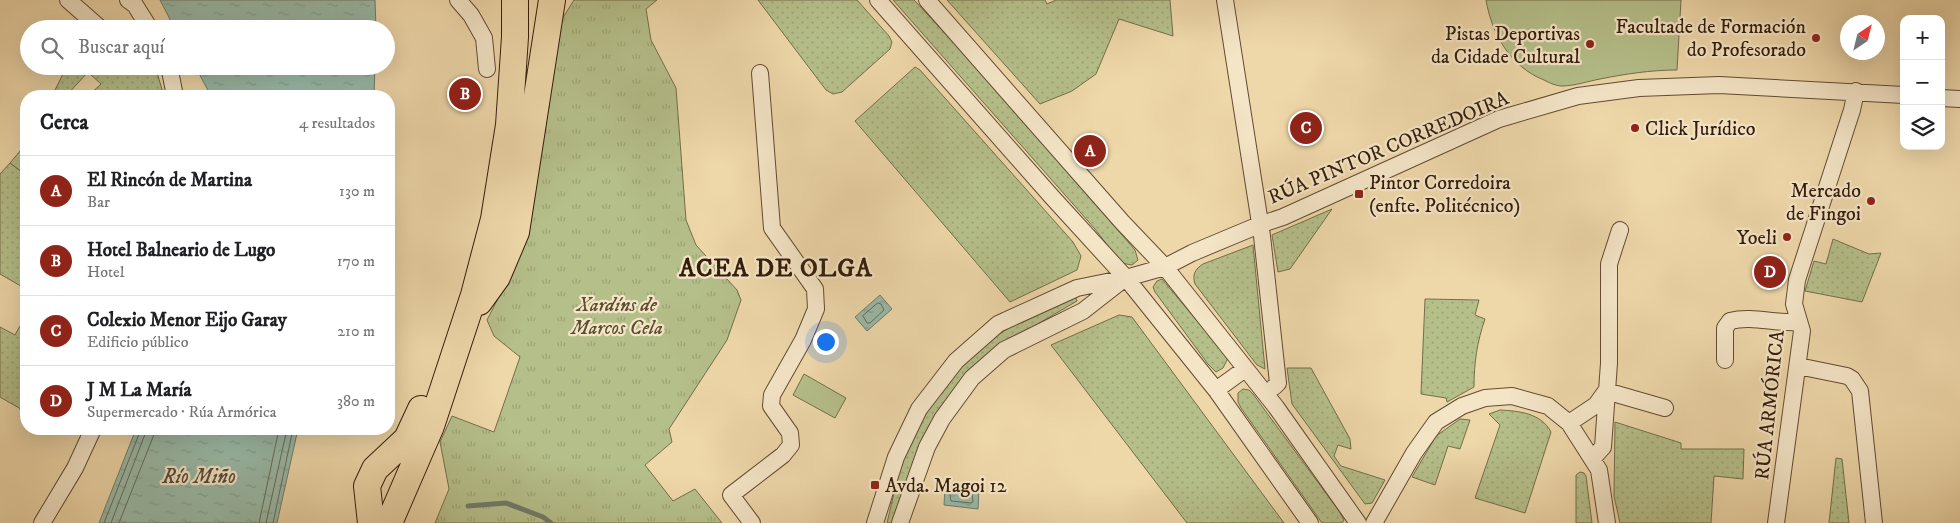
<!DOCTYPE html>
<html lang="es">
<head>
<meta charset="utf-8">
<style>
	body { margin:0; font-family:"IM FELL DW Pica",serif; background:#f6f6f6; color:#202124 }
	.controls { position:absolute; right:15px; top:15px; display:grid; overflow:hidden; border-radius:10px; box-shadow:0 5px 20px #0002 }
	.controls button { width:45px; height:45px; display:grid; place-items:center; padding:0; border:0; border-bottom:1px solid #e0e0e0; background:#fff; color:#202124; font:25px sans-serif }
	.compass { position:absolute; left:1840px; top:15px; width:45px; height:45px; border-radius:50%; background:#fff; box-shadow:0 5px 20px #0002; rotate:35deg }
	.you { position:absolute; left:825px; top:341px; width:18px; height:18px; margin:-12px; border:4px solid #fff; border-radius:50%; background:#1a73e8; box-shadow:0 0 0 8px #1a73e833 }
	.badge { display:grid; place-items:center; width:32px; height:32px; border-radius:50%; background:#8f2418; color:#fff; font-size:16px; font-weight:700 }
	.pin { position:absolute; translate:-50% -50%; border:2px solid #fff; box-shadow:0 1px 5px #0006 }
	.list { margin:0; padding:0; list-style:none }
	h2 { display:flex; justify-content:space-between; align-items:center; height:65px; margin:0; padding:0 20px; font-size:21px }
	h2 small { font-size:16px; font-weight:400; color:#757577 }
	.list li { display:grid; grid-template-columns:32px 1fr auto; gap:15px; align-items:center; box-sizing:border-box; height:70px; padding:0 20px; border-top:1px solid #e0e0e0 }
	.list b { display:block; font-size:19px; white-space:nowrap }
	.list p { margin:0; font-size:16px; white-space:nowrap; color:#757577 }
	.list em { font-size:16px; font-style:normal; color:#757577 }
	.icon { flex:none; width:28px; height:28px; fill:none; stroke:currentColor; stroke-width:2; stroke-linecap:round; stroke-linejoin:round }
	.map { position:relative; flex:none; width:1960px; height:523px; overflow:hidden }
	.search { position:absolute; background:#fff; box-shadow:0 5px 20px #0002; left:20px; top:20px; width:375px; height:55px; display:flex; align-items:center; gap:12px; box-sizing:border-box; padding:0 18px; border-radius:28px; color:#757577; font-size:19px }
	.panel { position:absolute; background:#fff; box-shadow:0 5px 20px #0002; left:20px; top:90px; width:375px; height:345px; border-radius:20px }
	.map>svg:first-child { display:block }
</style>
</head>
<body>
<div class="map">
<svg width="1960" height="523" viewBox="0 0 1960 523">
	<defs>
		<pattern id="grass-dots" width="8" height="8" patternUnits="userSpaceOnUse" patternTransform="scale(1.25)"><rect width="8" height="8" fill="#b5bf8a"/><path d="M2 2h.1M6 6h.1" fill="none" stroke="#9ca476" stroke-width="1.8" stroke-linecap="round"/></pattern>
		<pattern id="park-tufts" width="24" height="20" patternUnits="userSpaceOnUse" patternTransform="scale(1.25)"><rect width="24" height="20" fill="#b5bf8a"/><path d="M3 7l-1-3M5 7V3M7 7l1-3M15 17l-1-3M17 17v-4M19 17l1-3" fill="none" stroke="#9ca476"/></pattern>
		<pattern id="water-ripples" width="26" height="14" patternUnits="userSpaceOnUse" patternTransform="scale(1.25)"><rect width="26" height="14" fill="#99baa8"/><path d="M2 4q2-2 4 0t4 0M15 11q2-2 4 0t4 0" fill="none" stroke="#849f8f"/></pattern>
	</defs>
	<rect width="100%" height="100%" fill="#eed7a9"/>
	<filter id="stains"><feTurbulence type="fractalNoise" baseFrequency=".004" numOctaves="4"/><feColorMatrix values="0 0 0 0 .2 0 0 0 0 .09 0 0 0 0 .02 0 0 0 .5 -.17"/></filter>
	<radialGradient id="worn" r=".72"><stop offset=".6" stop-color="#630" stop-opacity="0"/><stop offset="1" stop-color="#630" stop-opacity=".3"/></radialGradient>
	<!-- grass -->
	<path fill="url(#grass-dots)" stroke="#746e4a" d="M758,0h99l32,36 3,6 -2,7 -48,43 -9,2 -7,-4z
		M893,0h21l68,73 153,177 3,10 -6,5 -11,-2 -26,-34z
		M947,0h98l2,4 9,-4h114l3,36 -54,-17 -23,55 -24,17 -32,13z
		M67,66h12l9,6 5,-6h62l9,30h-76l13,-12 -13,-12 -22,24h-14z
		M915,67l5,3 153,172 8,14 -4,14 -67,32 -155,-181z
		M10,163l16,12v114l-26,-15v-100z
		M1332,209l-42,60 -12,3 -6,-37z
		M1833,239l36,15 12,-1 -19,49 -57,-11 9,-30 12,3z
		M1253,245l12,124 -8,-4 -62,-81c-3,-9 0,-15 8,-20z
		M1162,279l66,79 -5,10 -7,4 -8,-8 -53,-72 -2,-5 4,-6z
		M1075,295l2,6 -65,38 -31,23 -87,161h-7l13,-56 23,-55 36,-45 33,-28 21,-14z
		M1425,299l54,1 -4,15 10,4c-8,23 -11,44 -11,68l-27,15 -1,-4 -25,-4z
		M1119,315l13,2 152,206h-97l-136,-178z
		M20,326l6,3v83l-26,-15v-70l15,8z
		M1287,368h24l39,71 1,10 -13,-4 -4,11 7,10 44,14 -13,23 -7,1 -73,-100z
		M1243,389l6,1 4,4 86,117 5,9 -2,3h-20l-81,-115 -3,-6v-9z
		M1500,410c19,1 41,3 51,22l-26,81 -50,-15 25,-73 -11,-11z
		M1460,419l10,1 -10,29 -12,-3 -13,39 -23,-8 24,-41z
		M1615,422l66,21v6h63l-1,30 -29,-3 -3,47h-91l-6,-27z
		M1836,458l6,1 7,64h-20z
		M1580,472l4,1 2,3 6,47h-16v-48z"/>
	<!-- park -->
	<path fill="url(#park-tufts)" stroke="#746e4a" d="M574,0h83l-11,9 5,31 25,48 10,132 10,25 41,45 4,10 -14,40 -58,89 3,13 -27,23 28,36 22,-12 27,34h-287l14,-34 -9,-47 12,-26 42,16 26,-75 -26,-21 -7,-16 18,-35 49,-253z"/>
	<!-- garden -->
	<path fill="#b5bf8a" stroke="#746e4a" d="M1486,0h195l-4,70c-26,0 -52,4 -77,9 -11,2 -26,7 -38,7 -5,0 -13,-3 -18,-6 -33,-13 -52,-45 -58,-80z
		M26,144v31l-16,-12z
		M804,374l42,24 -11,20 -42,-23z"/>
	<!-- water -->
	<path fill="url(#water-ripples)" stroke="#717b69" d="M160,0h215l1,29h-201z
		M195,66h180l-1,30h-163z
		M880,295l12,14 -25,22 -12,-14z
		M136,429h162l-21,94h-178z
		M945,487l34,2 -1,20 -34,-4z"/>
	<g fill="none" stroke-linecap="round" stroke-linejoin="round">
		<!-- shore -->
		<path stroke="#666b59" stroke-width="1" d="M878,303l3,1 3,6 -14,13h-3l-4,-7z
			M952,493l20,1 1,8 -2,1 -20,-2 -1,-6z
			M104,523l37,-94
			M111,523l36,-94
			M119,523l34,-86 2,-8
			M259,523l20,-94
			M266,523l21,-94
			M273,523l20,-94"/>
		<!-- stream -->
		<path stroke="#717b69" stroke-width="5" d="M468,506l38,-3 37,14 8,6"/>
		<defs>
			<path id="minor" d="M68,0l33,29
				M128,0l7,5 15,24
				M458,0l13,15 13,23 3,31
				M878,0l174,197 74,81 90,112 94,133
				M927,0l196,223 42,44 111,140 82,116
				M1225,0l37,236 16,147 -4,4
				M169,66l6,30
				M1941,98l19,1
				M1725,360v-32l5,-7c22,-6 46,3 69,1
				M1798,366l49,10 5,3 8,12 14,132
				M1216,390l29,-21
				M1606,391l59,17
				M1569,423l27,-18 10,-14
				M1593,458l10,-11 6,-84v-99l11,-34
				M42,523l33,-55 18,-39
				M752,523l-21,-28 52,-40 8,-10 -1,-12 -19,-27 1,-11 31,-55 13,-31 -1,-20 -43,-61 -12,-155
				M875,523l21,-66 23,-48 37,-48 42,-37 79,-36 49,-10 39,-11 27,-14 67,-28 24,-8 216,-98 79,-23 61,-8 80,-3 185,10
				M900,523l27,-76 15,-28 30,-41 32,-28 79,-39 41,-32
				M1374,523l40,-70 22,-31 26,-16 23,-8 27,-2 36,10 21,17 30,47 8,53
				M1776,523l26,-192 -8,-27 3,-24 55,-170 4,-19"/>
			<path id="trunk" d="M479,302l18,-25 19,-45 36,-232
				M371,523l-4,-37 8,-17 32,-30 14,-30
				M389,523l42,-97 43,-131 20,-76 15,-94 6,-88v-37"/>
		</defs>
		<!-- minor casing -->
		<use href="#minor" stroke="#624b32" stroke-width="18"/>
		<!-- trunk casing -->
		<use href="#trunk" stroke="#341c0a" stroke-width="28"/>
		<!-- minor -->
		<use href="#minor" stroke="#f4e5c7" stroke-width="16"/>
		<!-- trunk -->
		<use href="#trunk" stroke="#eed7a9" stroke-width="26"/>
	</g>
	<!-- markers -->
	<g fill="#8f2418" stroke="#f4e5c7" stroke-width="2">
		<circle cx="1816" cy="38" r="5"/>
		<circle cx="1590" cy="44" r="5"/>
		<circle cx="1635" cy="128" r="5"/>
		<rect x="1354" y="189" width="10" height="10" rx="2.5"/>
		<circle cx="1871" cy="201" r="5"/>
		<circle cx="1787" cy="237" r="5"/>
		<rect x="870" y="480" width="10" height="10" rx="2.5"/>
	</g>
	<g text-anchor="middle" stroke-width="4.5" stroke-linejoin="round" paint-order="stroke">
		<!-- poi labels -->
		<g font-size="20" fill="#341c0a" stroke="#f4e5c7" text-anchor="end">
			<text x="1806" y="33">Facultade de Formación<tspan x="1806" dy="23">do Profesorado</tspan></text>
			<text x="1580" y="40">Pistas Deportivas<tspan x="1580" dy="23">da Cidade Cultural</tspan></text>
			<text x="1645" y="135" text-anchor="start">Click Jurídico</text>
			<text x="1369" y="189" text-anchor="start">Pintor Corredoira<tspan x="1369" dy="23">(enfte. Politécnico)</tspan></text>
			<text x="1861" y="197">Mercado<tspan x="1861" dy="23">de Fingoi</tspan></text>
			<text x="1777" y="244">Yoeli</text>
			<text x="885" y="492" text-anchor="start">Avda. Magoi 12</text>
		</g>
		<!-- street labels -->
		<g font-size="20" fill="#341c0a" stroke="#f4e5c7">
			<text transform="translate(1388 147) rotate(-23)" y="7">RÚA PINTOR CORREDOIRA</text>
			<text transform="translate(1769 405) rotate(-84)" y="7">RÚA ARMÓRICA</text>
		</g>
		<!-- park labels -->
		<g font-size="20" font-style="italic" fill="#5b4d30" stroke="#f4e5c7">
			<text x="617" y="311">Xardíns de<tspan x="617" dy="23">Marcos Cela</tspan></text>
		</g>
		<!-- water labels -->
		<g font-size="21" font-style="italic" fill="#524b39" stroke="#f4e5c7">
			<text x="199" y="483">Río Miño</text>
		</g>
		<!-- district labels -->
		<g font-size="25" font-weight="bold" letter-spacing="1" fill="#341c0a" stroke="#f4e5c7">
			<text x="776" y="276">ACEA DE OLGA</text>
		</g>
	</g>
	<rect width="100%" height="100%" filter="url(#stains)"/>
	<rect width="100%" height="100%" fill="url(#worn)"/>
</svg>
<div class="controls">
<button>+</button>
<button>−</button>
<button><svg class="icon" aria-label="layers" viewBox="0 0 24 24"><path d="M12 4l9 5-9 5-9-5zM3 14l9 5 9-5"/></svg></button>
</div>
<svg class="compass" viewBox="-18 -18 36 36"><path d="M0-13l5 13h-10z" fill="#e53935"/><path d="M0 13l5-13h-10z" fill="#757577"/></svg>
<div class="you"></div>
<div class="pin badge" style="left:1090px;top:151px">A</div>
<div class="pin badge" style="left:465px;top:94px">B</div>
<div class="pin badge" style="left:1306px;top:128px">C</div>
<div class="pin badge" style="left:1770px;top:272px">D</div>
<div class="search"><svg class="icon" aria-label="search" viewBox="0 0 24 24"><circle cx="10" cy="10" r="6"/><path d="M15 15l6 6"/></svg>Buscar aquí</div>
<section class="panel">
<h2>Cerca<small>4 resultados</small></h2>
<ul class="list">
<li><span class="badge">A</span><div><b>El Rincón de Martina</b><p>Bar</p></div><em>130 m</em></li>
<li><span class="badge">B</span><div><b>Hotel Balneario de Lugo</b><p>Hotel</p></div><em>170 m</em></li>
<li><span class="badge">C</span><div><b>Colexio Menor Eijo Garay</b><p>Edificio público</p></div><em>210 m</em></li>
<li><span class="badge">D</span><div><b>J M La María</b><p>Supermercado · Rúa Armórica</p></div><em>380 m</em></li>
</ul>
</section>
</div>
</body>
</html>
